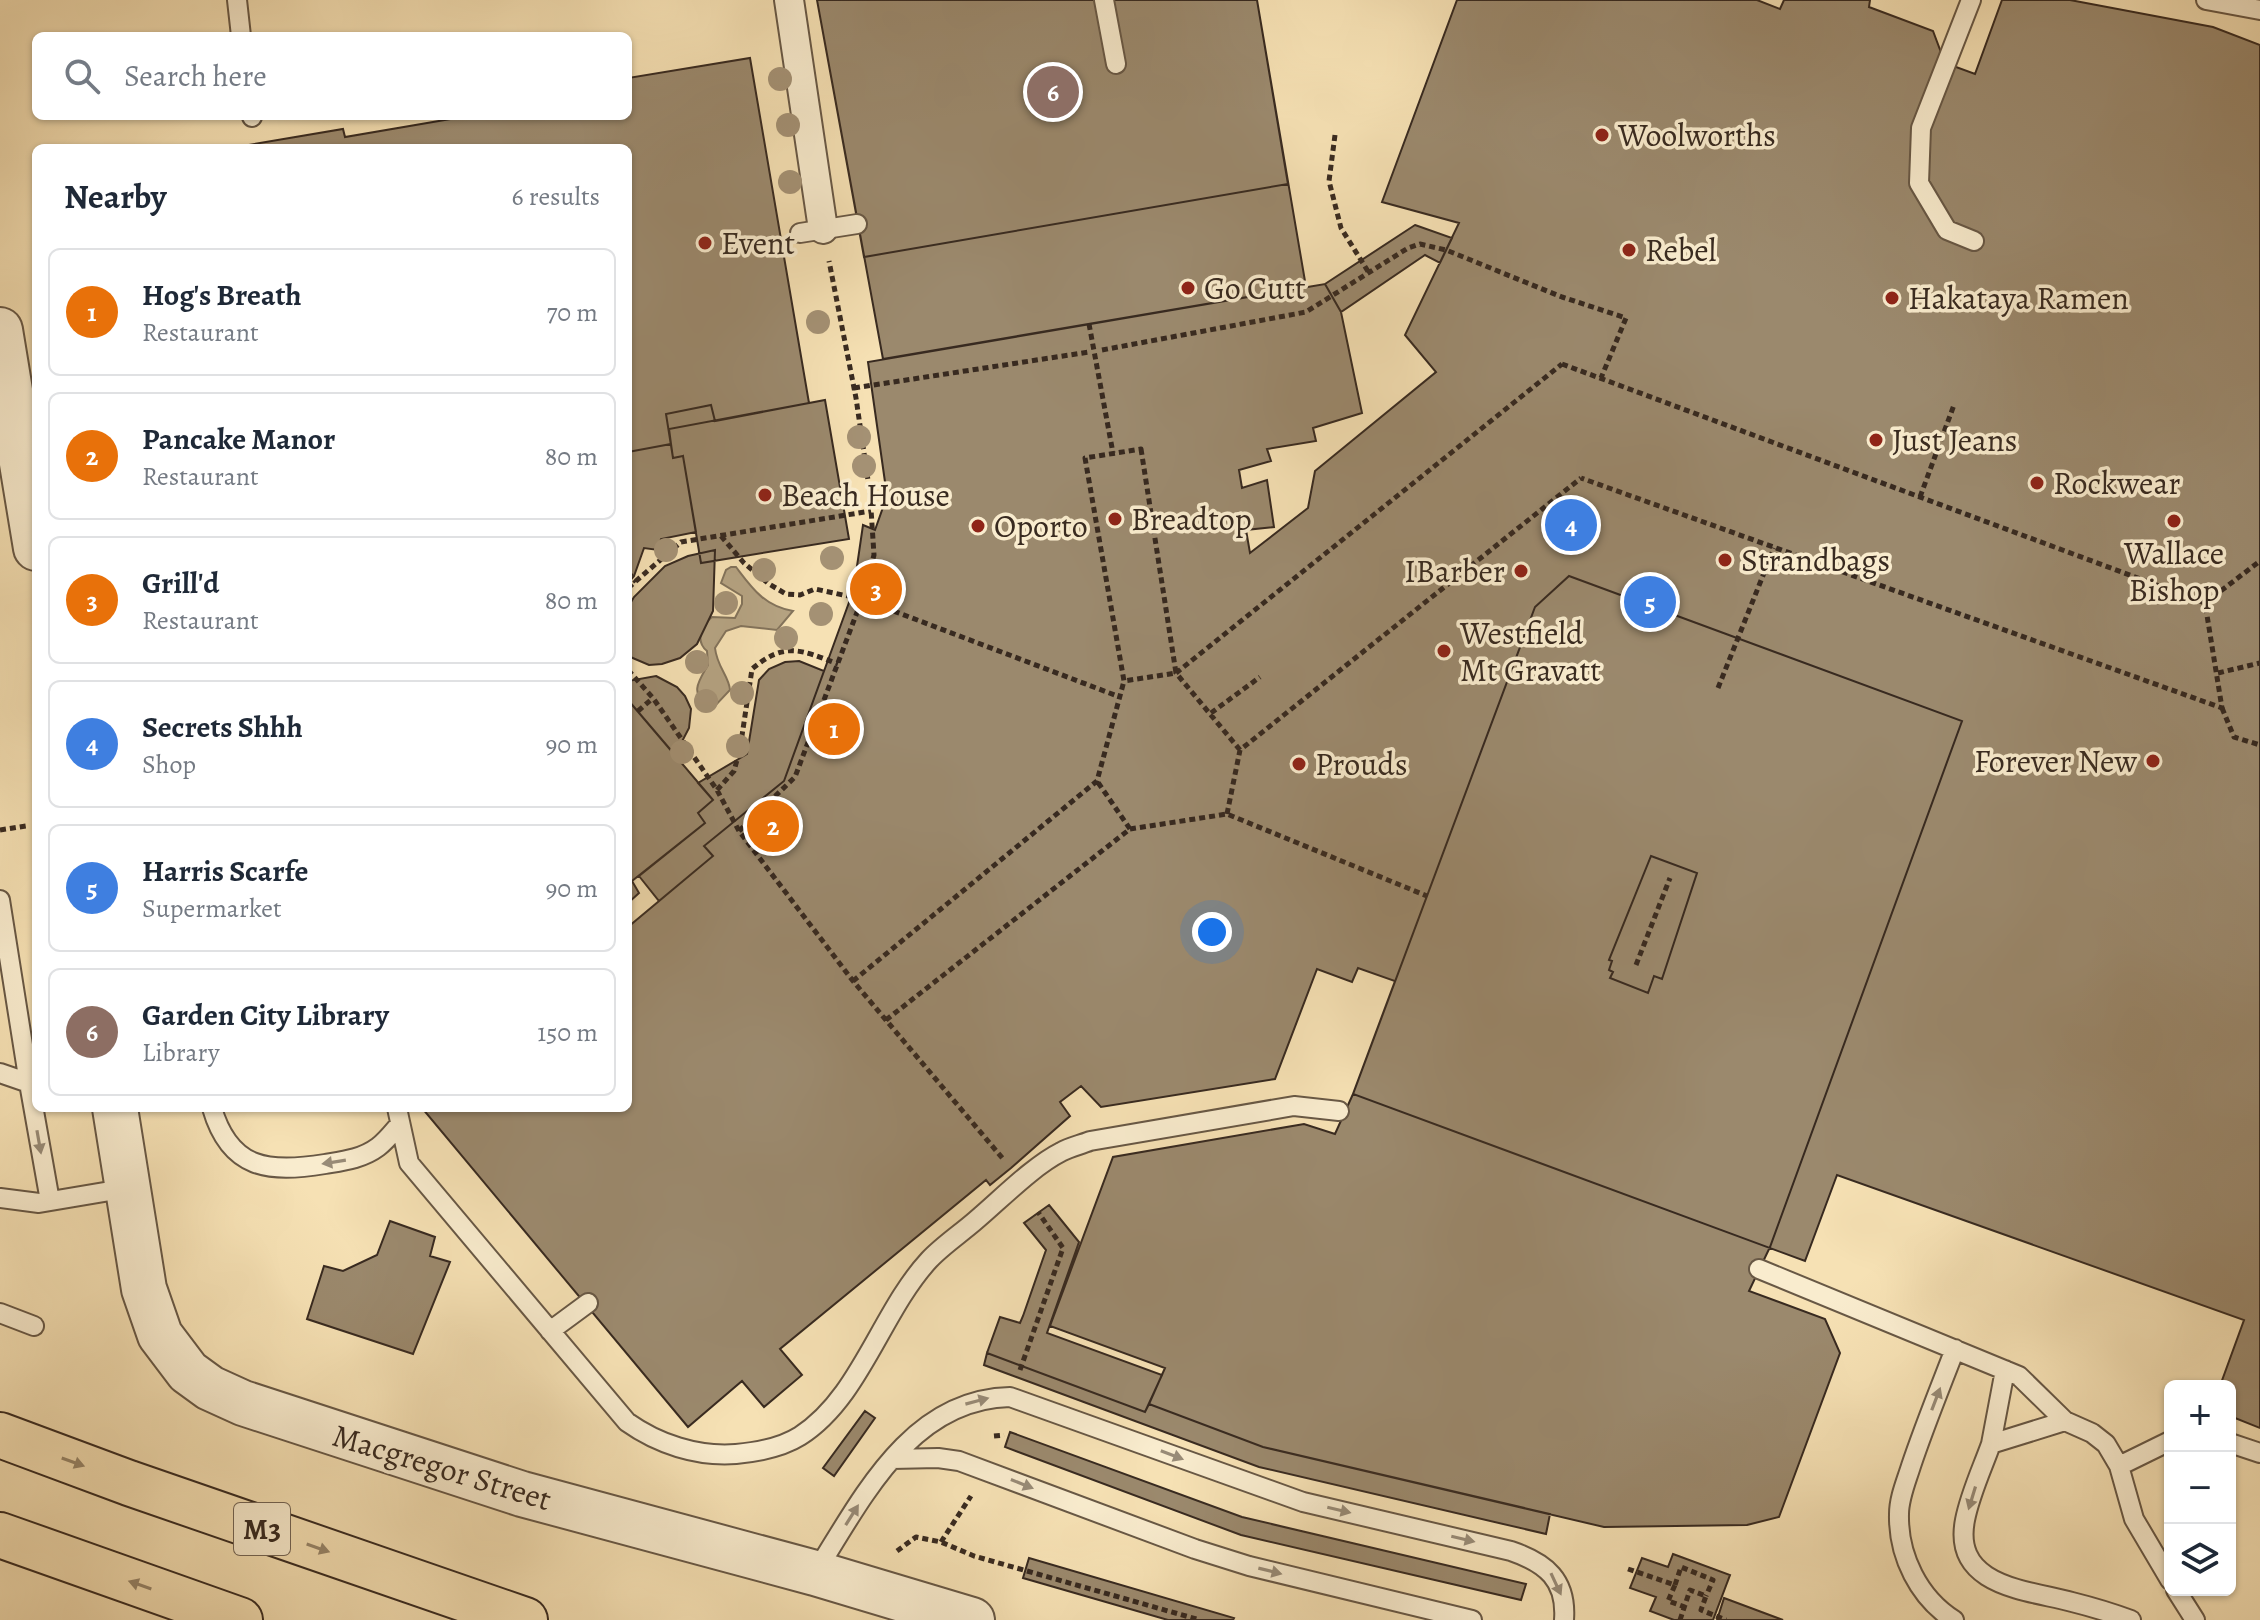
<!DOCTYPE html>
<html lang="en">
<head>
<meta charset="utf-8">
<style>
	body { margin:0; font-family:Alegreya,serif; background:#f2f2f3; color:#1f2937 }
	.controls { position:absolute; right:24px; bottom:24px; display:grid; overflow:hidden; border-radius:12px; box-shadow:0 2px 6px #0004 }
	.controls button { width:72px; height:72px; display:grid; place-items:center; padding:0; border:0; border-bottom:2px solid #e0e1e3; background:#fff; color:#1f2937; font:40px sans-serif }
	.you { position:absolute; left:1212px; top:932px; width:28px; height:28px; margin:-20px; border:6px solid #fff; border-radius:50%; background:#1a73e8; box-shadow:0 0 0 12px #1a73e833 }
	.badge { display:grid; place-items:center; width:52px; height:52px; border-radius:50%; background:#b45309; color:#fff; font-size:26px; font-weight:700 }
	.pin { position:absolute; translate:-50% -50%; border:4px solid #fff; box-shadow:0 2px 8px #0006 }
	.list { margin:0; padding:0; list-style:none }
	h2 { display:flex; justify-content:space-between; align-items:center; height:104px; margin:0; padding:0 32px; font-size:34px }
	h2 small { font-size:26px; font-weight:400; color:#747a83 }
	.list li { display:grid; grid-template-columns:52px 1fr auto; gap:24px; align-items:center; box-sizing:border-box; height:128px; margin:0 16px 16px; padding:0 16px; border:2px solid #e0e1e3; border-radius:12px }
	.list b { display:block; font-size:30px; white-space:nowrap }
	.list p { margin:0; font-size:26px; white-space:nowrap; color:#747a83 }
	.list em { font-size:26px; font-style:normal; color:#747a83 }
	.icon { flex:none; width:44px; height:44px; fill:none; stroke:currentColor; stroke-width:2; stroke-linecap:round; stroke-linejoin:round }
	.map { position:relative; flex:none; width:2260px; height:1620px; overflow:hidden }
	.search { position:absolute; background:#fff; box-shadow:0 2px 6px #0004; left:32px; top:32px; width:600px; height:88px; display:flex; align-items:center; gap:20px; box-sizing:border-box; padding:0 28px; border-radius:12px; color:#747a83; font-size:30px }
	.panel { position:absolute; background:#fff; box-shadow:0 2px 6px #0004; left:32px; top:144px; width:600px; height:968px; border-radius:12px }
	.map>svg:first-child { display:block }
</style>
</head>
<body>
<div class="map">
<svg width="2260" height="1620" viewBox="0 0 2260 1620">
	<rect width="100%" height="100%" fill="#f6e1b4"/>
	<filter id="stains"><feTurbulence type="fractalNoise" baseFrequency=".0025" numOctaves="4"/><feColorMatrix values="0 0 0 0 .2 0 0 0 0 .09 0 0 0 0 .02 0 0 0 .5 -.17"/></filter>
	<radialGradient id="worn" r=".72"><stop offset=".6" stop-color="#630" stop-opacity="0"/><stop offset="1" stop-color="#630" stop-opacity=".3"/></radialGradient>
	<!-- water -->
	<path fill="#b5a382" stroke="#83735b" stroke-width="2" d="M731,567h5c16,21 28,39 57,44l-16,19 -36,-4 -15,5 -11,17c2,19 14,28 15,42l-17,18 -7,-1c-16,-16 -7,-26 2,-42l-1,-14c-12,-10 -6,-25 5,-34l23,1 7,-14v-8l-21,-13 5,-13z"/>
	<!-- building -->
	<path fill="#9b896d" stroke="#382a20" stroke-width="2" d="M817,0h440l31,184 -424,73z
		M817,0h440l49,287 -423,72z
		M1457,0h300l23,9 4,-9h86l-1,7 64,24 12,32 30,11 27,-74h68l143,27 47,18v1383l-30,-12v-30h-10l24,-66 -407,-145 -32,86 -452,-167 42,-113 -37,-13 -6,14 -35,-13 -42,110 -174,28 -20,-21 -21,16 10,14 -59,52 -21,17 -4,-5 -206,169 22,26 -38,32 -22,-26 -54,46 -266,-319h206v-181l85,-71 -9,-10 80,-65 75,-206 -3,-2 7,-48 12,5 12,-34 -19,-134 457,-78 16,28 21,101 -49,15 3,13 -49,8 4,12 -32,9 3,18 25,-8 7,47 -28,3 4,23 58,-45 7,-37 121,-99 -31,-37 54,-112 -77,-21z
		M750,58l59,345 -140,26 2,15 -43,8v-304h-397l112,-19 2,8 123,-21h160v-38z
		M1415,225l37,13 -12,25 -15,-8 -84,57 -16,-28z
		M825,400l24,139 -148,24 -18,-107 -10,2 -7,-44 45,-9 4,16z
		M671,444l2,14 10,-2 13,76 -35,7 -3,11 -14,-2 -10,28 -6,7v-131z
		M715,550l-2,61 -16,33 -17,14 -18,6 -13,1 -21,-9v-49l6,-10 31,-31 23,-10z
		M1569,576l393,145 -192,526 -21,44 76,28 15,34 -61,164 -32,8 -143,2 -341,-80 -114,-43 16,-36 -115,-42 63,-169 191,-33 31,10 18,-40 182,-487z
		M799,661l25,10 -40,110 -80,65 9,10 -54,45 -20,-25 66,-53 -7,-10 15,-13 -15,-17 49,-29 12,-74 10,-11 16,-7z
		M656,676l21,11 8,9 6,13 -2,19 -14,27 -47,-55v-19z
		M628,700l85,100 -15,13 7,10 -73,58 7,12 -11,10z
		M1651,856l46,17 -35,106 -8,-3 -6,17 -38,-15 3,-6 -4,-2 3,-9 -3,-1z
		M1049,1205l30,37 -32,91 115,42 -17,37 -158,-59 13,-36 20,6 3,-7 23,-66 -22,-27z
		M390,1221l45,16 -5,19 20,6 -37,92 -106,-35 17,-53 19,5 34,-16z
		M987,1353l158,59 4,-8 114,43 287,67 -4,20 -287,-67 -275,-102z
		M865,1411l10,7 -41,58 -11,-8z
		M1010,1432l232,85 284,67 -5,16 -280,-65 -236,-88z
		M1673,1554l57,21 -17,45h-39l-24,-9 6,-14 -26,-9 12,-30 26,9z
		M1029,1558l205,60 -1,2h-65l-145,-42z
		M1724,1598l59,22h-66z"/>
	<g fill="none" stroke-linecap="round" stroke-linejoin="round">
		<defs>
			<path id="service" d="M237,0l4,36
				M1104,0l12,64
				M1971,0l-50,128 -2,55 28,47 27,11
				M2206,0l54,10
				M252,116v1
				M800,233l57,-9
				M0,900l29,183 -29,-10
				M29,1083l21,118
				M212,1108c18,62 57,65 113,56 18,-3 37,-5 53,-17 8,-6 15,-15 21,-22
				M397,1108l12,55 218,259c31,22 70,35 109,32 22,-2 45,-6 64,-18 60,-38 81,-124 129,-176 13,-14 31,-26 46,-39 25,-21 58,-55 86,-69 9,-5 19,-7 29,-11l204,-35 45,5
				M0,1198l39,5 89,-15
				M1759,1269l260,107 46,45 27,12 14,11 13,22 15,53 36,61
				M0,1313l34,13
				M550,1331l38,-28
				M2065,1421l-74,23c-9,25 -21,50 -26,76 -13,67 63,70 107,82 20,5 40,11 59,18
				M2230,1443l30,10
				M1991,1444l14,-74
				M892,1459l46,-1 21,3 236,88 54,17 223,54
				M2119,1466l51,-25
				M815,1573c47,-74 95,-174 195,-176l293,105 208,49c35,12 56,29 53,69
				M2176,1590l19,30
				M1954,1620c-35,-22 -56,-64 -55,-106 0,-16 7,-32 12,-48 13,-39 29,-78 44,-117"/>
			<path id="pedestrian" d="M789,0l34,229"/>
			<path id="tertiary" d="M0,330l36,218
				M115,1108l29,181 16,46 28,37 22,16 33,15 279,91 293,79 157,47"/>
			<path id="motorway" d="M0,1435l129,48 396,137
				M0,1535l240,85"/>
		</defs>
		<!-- service casing -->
		<use href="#service" stroke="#685845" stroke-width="22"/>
		<!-- pedestrian casing -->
		<use href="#pedestrian" stroke="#685845" stroke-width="32"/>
		<!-- tertiary casing -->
		<use href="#tertiary" stroke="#685845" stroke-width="48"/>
		<!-- motorway casing -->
		<use href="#motorway" stroke="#382a20" stroke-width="48"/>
		<!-- path -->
		<path stroke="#382a20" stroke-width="5" stroke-dasharray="6 4" stroke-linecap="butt" d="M1335,135l-6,46 12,47 28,45
			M1089,324l24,129
			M1102,350l204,-38 102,-64 12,-4 26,6 116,47 64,21 -25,60
			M854,388l235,-36
			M1141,449l35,224 -52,8 -39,-223z
			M1920,497l34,-92
			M721,536l23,27 25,21 17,10 14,1 15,-6 47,10 258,98
			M628,572l8,10
			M628,588l53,-46 190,-31
			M2205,603l55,-42
			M628,670l25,28 64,92 22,41 114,150 151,179
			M2218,673l42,-10
			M1718,688l56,-140
			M2222,708l12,29 26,8
			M638,711l15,-13
			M1211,713l49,-36
			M1240,750l-64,-77 386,-309
			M717,790l17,-19 6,-22 12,-80c33,-28 49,-19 86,-5
			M1227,814l13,-64 341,-272
			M1130,829l97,-15 200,82
			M0,830l26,-4
			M739,831l56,-54 67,-178 12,-44 -4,-61 -14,-96 -27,-137
			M1636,965l34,-87
			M853,981l244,-200 27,-100
			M886,1020l244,-191 -33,-48
			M1020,1370l43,-122 -25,-36
			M994,1436l10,-1
			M941,1542l30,-46
			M897,1551l19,-14 25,5 33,14 226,64
			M1628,1569l47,16 -7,16 17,6
			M1675,1585l6,-18 32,13 -7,16
			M1680,1620l10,-30 16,6 -5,14 25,10"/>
		<!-- service -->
		<use href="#service" stroke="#f9ecce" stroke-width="18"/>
		<!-- pedestrian -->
		<use href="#pedestrian" stroke="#f9ecce" stroke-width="28"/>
		<!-- tertiary -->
		<use href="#tertiary" stroke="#f9ecce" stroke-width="44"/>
		<!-- motorway -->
		<use href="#motorway" stroke="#f6e1b4" stroke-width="44"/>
		<!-- path-bridge -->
		<path stroke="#382a20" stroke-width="5" stroke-dasharray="6 4" stroke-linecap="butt" d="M1562,364l643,239 17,105 -641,-230"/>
	</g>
	<!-- trees -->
	<g fill="#a49174">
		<circle cx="780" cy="79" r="12"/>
		<circle cx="788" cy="125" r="12"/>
		<circle cx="790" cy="182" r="12"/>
		<circle cx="818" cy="322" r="12"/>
		<circle cx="859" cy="437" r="12"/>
		<circle cx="864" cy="466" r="12"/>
		<circle cx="666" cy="550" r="12"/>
		<circle cx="832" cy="558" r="12"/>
		<circle cx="764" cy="570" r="12"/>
		<circle cx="726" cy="603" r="12"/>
		<circle cx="821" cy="614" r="12"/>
		<circle cx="786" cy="638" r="12"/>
		<circle cx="697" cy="662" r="12"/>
		<circle cx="742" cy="693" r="12"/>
		<circle cx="706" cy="701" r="12"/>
		<circle cx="738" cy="746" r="12"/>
		<circle cx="682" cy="752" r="12"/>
	</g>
	<!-- one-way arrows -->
	<defs><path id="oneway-solid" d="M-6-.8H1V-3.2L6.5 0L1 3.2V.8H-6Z" transform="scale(2)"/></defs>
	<g fill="#988b77">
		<use href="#oneway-solid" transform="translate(39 1142) rotate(80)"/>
		<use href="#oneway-solid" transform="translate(334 1162) rotate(171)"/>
		<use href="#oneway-solid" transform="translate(1936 1399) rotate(-69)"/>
		<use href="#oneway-solid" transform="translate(977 1401) rotate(-15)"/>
		<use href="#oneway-solid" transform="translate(1172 1455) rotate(21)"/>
		<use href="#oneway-solid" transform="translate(1022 1484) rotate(22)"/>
		<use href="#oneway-solid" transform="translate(1972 1498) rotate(107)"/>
		<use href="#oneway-solid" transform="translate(1339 1510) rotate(13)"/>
		<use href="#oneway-solid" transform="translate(852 1515) rotate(-58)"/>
		<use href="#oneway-solid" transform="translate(1463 1539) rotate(13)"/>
		<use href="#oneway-solid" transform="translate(1270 1571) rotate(14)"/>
		<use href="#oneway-solid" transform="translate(1556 1584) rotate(65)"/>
	</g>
	<g fill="#97866a">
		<use href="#oneway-solid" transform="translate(73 1462) rotate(20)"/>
		<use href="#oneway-solid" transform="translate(318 1548) rotate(19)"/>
		<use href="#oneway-solid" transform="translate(140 1585) rotate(-161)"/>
	</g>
	<!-- markers -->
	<g fill="#8f2418" stroke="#f9ecce" stroke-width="3">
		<circle cx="1602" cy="135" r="8"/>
		<circle cx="705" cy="243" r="8"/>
		<circle cx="1629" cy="250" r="8"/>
		<circle cx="1188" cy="288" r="8"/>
		<circle cx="1892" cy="298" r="8"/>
		<circle cx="1876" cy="440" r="8"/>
		<circle cx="2037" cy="483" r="8"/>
		<circle cx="765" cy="495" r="8"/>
		<circle cx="1115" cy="519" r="8"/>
		<circle cx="2174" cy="521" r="8"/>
		<circle cx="978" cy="526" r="8"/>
		<circle cx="1725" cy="560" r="8"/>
		<circle cx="1521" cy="571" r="8"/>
		<circle cx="1444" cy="651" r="8"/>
		<circle cx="2153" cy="761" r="8"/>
		<circle cx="1299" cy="764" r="8"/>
	</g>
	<g text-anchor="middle" stroke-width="7" stroke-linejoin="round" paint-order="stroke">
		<!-- shield labels -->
		<rect fill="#f9ecce" stroke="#726454" stroke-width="2" x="234" y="1503" width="56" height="52" rx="6"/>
		<g font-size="30" font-weight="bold" fill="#382a20">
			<text x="262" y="1539">M3</text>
		</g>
		<!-- poi labels -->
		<g font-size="32" fill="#382a20" stroke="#f9ecce" text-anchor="start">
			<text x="1618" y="146">Woolworths</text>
			<text x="721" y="254">Event</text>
			<text x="1645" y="261">Rebel</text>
			<text x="1204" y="299">Go Cutt</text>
			<text x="1908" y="309">Hakataya Ramen</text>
			<text x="1892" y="451">Just Jeans</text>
			<text x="2053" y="494">Rockwear</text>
			<text x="781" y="506">Beach House</text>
			<text x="1131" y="530">Breadtop</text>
			<text x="994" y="537">Oporto</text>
			<text x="2174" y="564" text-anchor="middle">Wallace<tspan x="2174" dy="37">Bishop</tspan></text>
			<text x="1741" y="571">Strandbags</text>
			<text x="1505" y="582" text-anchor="end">IBarber</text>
			<text x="1460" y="644">Westfield<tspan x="1460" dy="37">Mt Gravatt</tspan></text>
			<text x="2137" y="772" text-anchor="end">Forever New</text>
			<text x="1315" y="775">Prouds</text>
		</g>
		<!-- street labels -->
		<g font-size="32" fill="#382a20" stroke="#f9ecce">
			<text transform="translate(442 1467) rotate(17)" y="11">Macgregor Street</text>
		</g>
	</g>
	<rect width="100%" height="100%" filter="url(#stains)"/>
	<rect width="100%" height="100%" fill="url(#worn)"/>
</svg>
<div class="controls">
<button>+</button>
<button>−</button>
<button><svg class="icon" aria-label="layers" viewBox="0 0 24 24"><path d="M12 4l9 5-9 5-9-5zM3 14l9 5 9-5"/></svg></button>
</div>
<div class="you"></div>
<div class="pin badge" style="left:834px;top:729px;background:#e8710a">1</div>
<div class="pin badge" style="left:773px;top:826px;background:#e8710a">2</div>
<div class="pin badge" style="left:876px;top:589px;background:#e8710a">3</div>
<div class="pin badge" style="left:1571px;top:525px;background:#3f7fe0">4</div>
<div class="pin badge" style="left:1650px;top:602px;background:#3f7fe0">5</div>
<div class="pin badge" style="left:1053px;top:92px;background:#8d6e63">6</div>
<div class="search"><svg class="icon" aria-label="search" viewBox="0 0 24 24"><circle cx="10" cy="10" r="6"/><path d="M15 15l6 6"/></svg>Search here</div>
<section class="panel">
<h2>Nearby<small>6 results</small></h2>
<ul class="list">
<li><span class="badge" style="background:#e8710a">1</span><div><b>Hog's Breath</b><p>Restaurant</p></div><em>70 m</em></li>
<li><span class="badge" style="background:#e8710a">2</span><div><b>Pancake Manor</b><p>Restaurant</p></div><em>80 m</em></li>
<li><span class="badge" style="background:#e8710a">3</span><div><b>Grill'd</b><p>Restaurant</p></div><em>80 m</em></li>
<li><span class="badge" style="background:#3f7fe0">4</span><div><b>Secrets Shhh</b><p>Shop</p></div><em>90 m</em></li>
<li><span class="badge" style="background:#3f7fe0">5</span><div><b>Harris Scarfe</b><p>Supermarket</p></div><em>90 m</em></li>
<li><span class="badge" style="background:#8d6e63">6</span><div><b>Garden City Library</b><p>Library</p></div><em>150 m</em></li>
</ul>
</section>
</div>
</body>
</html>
